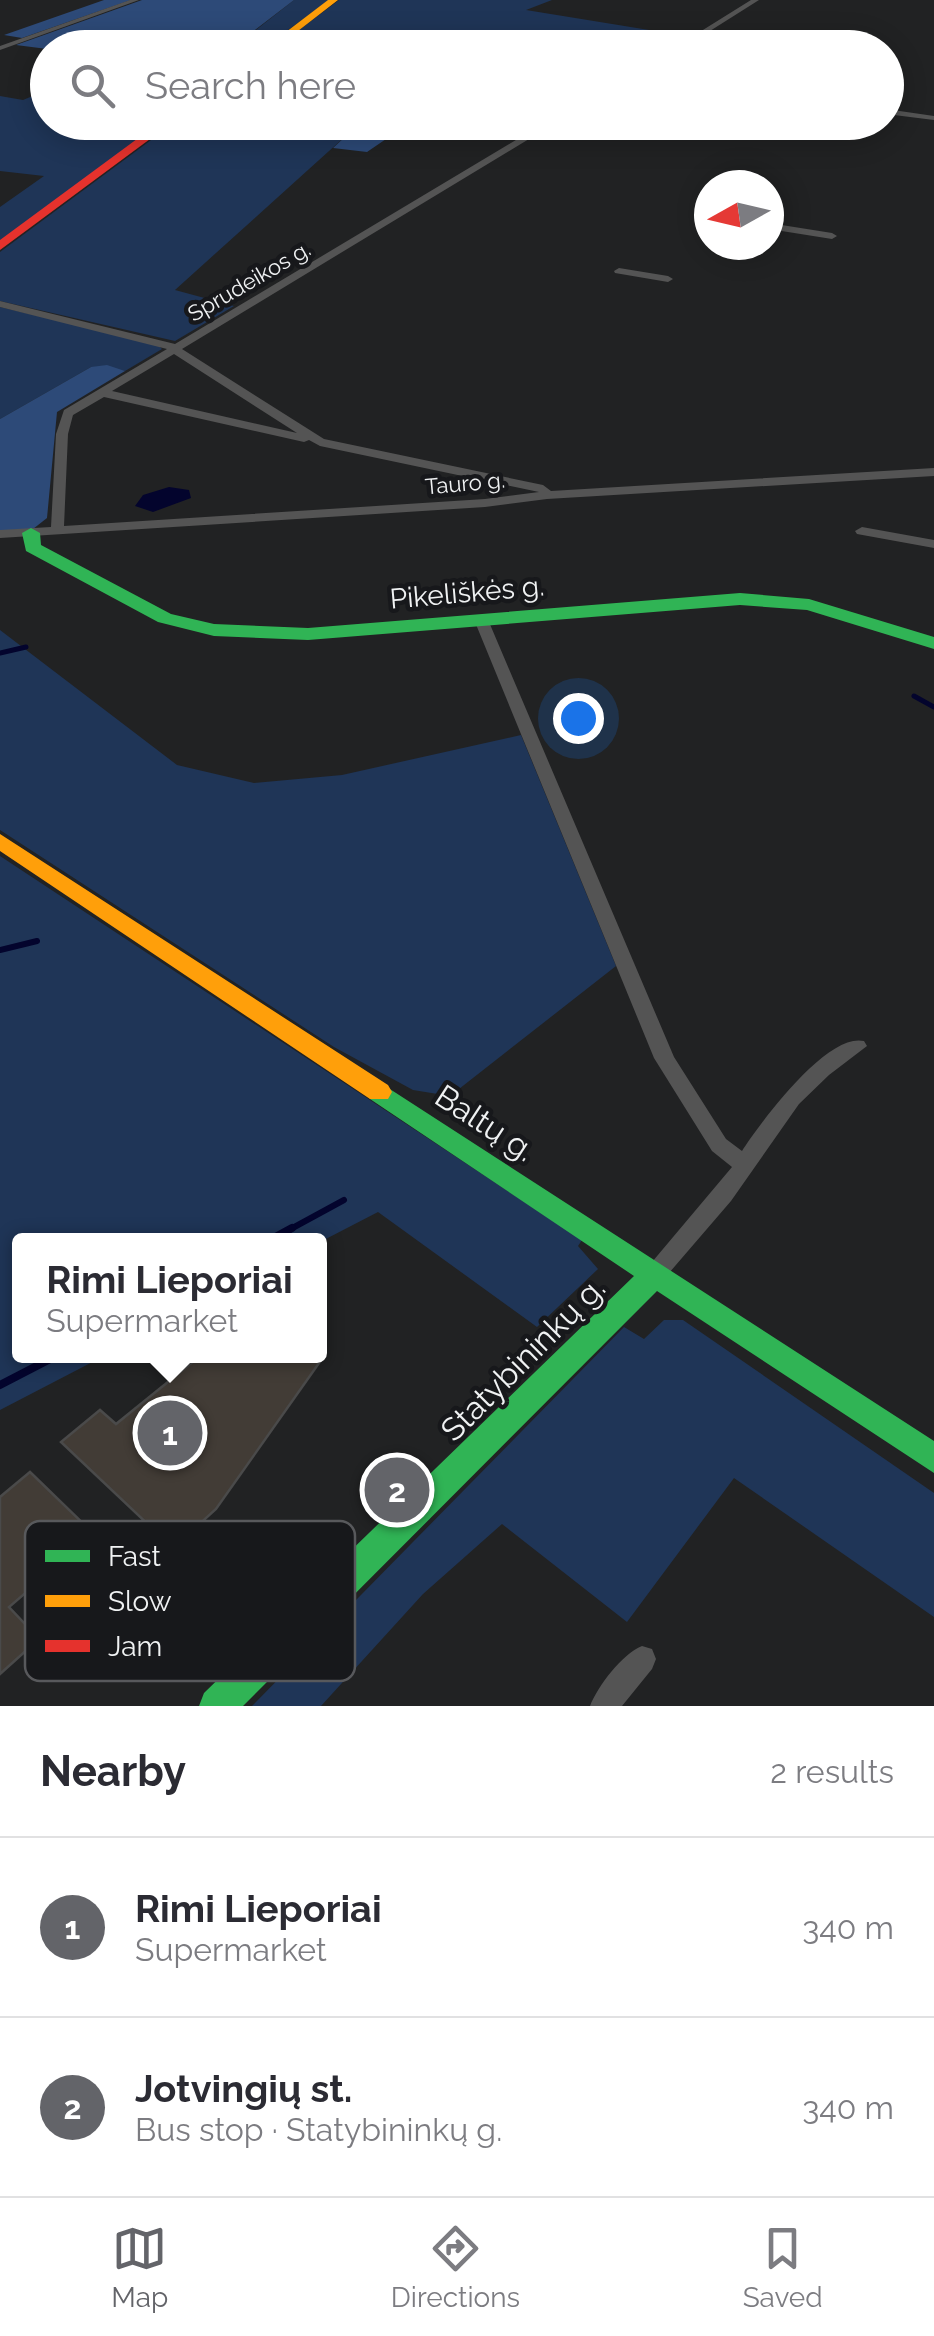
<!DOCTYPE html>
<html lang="en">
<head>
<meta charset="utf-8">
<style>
	body { margin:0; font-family:Raleway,sans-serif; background:#f2f2f3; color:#2b2b33 }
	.compass { position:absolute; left:694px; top:170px; width:90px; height:90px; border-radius:50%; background:#fff; box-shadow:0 5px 25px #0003; rotate:262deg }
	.you { position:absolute; left:578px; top:718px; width:35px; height:35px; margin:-25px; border:8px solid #fff; border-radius:50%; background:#1a73e8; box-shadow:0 0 0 15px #1a73e833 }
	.badge { display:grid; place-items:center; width:65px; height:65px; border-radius:50%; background:#636469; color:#fff; font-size:32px; font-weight:700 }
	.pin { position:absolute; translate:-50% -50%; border:5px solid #fff; box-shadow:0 2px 10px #0006 }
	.popup { position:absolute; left:12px; top:1233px; width:315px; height:130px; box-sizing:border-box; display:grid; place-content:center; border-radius:10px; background:#fff; filter:drop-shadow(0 2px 8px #0005); font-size:32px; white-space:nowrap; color:#7c7c81 }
	.popup b { font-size:38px; color:#2b2b33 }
	.popup::after { content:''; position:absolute; left:50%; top:100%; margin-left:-20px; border:20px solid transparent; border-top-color:#fff }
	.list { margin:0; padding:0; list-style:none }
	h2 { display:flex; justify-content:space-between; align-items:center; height:130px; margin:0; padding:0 40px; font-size:42px }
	h2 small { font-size:32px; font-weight:400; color:#7c7c81 }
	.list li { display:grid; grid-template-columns:65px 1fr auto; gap:30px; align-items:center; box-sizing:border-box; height:180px; padding:0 40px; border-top:2px solid #e1e1e2 }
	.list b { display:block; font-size:38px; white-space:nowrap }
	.list p { margin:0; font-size:32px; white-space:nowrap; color:#7c7c81 }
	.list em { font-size:32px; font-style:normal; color:#7c7c81 }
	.icon { flex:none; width:55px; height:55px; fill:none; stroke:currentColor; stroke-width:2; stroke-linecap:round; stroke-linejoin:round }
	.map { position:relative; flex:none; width:934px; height:1706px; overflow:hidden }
	.search { position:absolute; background:#fff; box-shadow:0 5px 25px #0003; left:30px; right:30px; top:30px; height:110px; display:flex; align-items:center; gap:25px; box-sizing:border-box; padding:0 35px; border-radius:55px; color:#7c7c81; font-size:38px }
	.sheet { height:490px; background:#fff }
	nav { display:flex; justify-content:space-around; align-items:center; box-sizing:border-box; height:140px; border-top:2px solid #e1e1e2; background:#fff; font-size:28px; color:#7c7c81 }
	nav a { display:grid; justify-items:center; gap:5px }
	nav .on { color:#636469 }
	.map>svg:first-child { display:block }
</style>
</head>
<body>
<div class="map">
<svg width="934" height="1706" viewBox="0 0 934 1706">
	<rect width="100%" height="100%" fill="#212223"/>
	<!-- green -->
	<path fill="#1f3557" d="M294,0h35l-64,47 -32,1z
		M339,0h213l-26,10 160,26 -19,12 -136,-1 -87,-9 -12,9 -157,1z
		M47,90l1,32 114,1 -162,118v-34l44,-31 -44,-5v-75l23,4z
		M174,123h186l-185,167 59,16 -59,35 -175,-40v-49z
		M0,307l157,37 5,5 -37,22 -34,-4 -91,52z
		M0,630l177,135 77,18 88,-8 179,-40 95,231 -166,130 -37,-6 -79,-43 -334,-217z
		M0,856l582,384 -4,6 20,23 -61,58 -159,-115 -58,30 -300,-2v116h84l-104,54z
		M664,1320h19l251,173v124l-200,-139 -107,144 -125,-98 -79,70 -102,112h-69l372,-379 20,12z"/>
	<!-- forest -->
	<path fill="#2d4a78" d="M104,0h27l-109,38 -18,-3z
		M142,0h152l-61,47 -186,2 -31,-4z
		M360,123v-1l135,1 -15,7h-60l-31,7 -22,15 -34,-4z
		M107,365l18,6 -68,41 -10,106 -14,11 -33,2v-112l91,-52z"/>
	<!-- water -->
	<path fill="#03042d" d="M169,487l20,3 2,8 -38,14 -18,-6 8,-11z"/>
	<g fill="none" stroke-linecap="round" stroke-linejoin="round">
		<!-- stream-far2 -->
		<path stroke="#03042d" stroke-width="5" d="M0,653l26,-6
			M914,696l20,11"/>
		<!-- stream-far1 -->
		<path stroke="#03042d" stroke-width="6" d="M0,950l37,-9
			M287,1231l57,-31"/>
		<!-- stream -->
		<path stroke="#03042d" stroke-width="8" d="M270,1240l22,-12
			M0,1385l56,-29"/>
	</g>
	<!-- building -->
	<path fill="#423c36" stroke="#4a4a4a" stroke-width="2.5" d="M200,1356h124l-108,153 -43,39 -112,-106 39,-32 16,14z
		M30,1472l64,62 -85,73 30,32 -39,35v-177z"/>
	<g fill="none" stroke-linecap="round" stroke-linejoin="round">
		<!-- street -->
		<path fill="#545454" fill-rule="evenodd" d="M130,0h9l-139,50v-4z
			M751,0h8l-76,48h-9z
			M886,109l48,7v4l-48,-6z
			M546,122h11l-375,227 142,90 219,46 8,6 383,-23v8l-387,23 -62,8 -485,31v-8l51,-3 5,-93 8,-24 103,-61 -167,-42v-6l175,43zM174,354l123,79 -185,-42zM104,397l200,45 5,-2 11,6 219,46 -54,7 -421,27 4,-92 5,-19z
			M703,208l6,1v6l-9,-2 -2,-2z
			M769,223l63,10 5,3 -5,3 -63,-10z
			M619,268l49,8 5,3 -5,3 -53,-9 -1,-2z
			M862,527l72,13v8l-77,-14 -2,-3z
			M482,618l7,4 185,435 52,82 16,12c18,-28 85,-119 122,-110l3,5 -38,29 -30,29 -68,97 -68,79 -8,3 -8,-3 -3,-6 3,-6 85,-101 -20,-16 -58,-93 -179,-436z
			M642,1646l10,3 4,10 -4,10 -30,37h-32c8,-20 32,-52 52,-60z"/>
		<!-- fast -->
		<path fill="#30b455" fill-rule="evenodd" d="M31,528l9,5 1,12 130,69 43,10 94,4 432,-35 69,6 125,38v12l-127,-39 -67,-5 -432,35 -94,-4 -56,-14 -132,-71 -4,-18z
			M379,1082l555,359v32l-277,-182 -414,415h-44l5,-13 430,-417 -264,-177 -4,-7 4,-7z"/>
		<!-- slow -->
		<path fill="#ff9f0a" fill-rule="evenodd" d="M328,0h10l-62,48h-11z
			M0,834l388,251 4,7 -4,7h-18l-370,-248z"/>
		<!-- jam -->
		<path fill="#e5322d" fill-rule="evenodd" d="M160,122h13l-173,128v-10z"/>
	</g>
	<g text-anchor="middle" stroke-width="9" stroke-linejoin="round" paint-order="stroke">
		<!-- far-street labels -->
		<g font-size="22" fill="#f0f2f3" stroke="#17181b">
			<text transform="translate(249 281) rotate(-30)" y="8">Sprudeikos g.</text>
			<text transform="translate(465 483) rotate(-5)" y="8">Tauro g.</text>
		</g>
		<!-- street labels -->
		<g font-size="28" fill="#f0f2f3" stroke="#17181b">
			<text transform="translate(467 592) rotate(-5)" y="10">Pikeliškės g.</text>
		</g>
		<!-- near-street labels -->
		<g font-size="32" fill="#f0f2f3" stroke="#17181b">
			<text transform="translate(485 1123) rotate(33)" y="11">Baltų g.</text>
			<text transform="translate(523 1359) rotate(-45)" y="11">Statybininkų g.</text>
		</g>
	</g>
	<!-- legend -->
	<rect x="25" y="1521" width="330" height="160" rx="15" fill="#17181b" stroke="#58595c" stroke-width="2.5"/>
	<rect x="45" y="1550" width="45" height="12" fill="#30b455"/>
	<rect x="45" y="1595" width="45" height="12" fill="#ff9f0a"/>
	<rect x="45" y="1640" width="45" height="12" fill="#e5322d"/>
	<g font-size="28" fill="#f0f2f3">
		<text x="108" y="1566">Fast</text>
		<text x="108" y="1611">Slow</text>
		<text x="108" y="1656">Jam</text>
	</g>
</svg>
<svg class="compass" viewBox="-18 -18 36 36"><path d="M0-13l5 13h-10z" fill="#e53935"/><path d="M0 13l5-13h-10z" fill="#7c7c81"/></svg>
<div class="you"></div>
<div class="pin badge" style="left:170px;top:1433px">1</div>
<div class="popup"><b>Rimi Lieporiai</b>Supermarket</div>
<div class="pin badge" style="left:397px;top:1490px">2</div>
<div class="search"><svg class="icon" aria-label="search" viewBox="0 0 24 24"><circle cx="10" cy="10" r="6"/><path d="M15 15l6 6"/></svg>Search here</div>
</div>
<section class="sheet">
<h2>Nearby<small>2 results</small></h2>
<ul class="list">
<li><span class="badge">1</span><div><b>Rimi Lieporiai</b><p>Supermarket</p></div><em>340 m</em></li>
<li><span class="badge">2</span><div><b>Jotvingių st.</b><p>Bus stop · Statybininkų g.</p></div><em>340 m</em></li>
</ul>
</section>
<nav>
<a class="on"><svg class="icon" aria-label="map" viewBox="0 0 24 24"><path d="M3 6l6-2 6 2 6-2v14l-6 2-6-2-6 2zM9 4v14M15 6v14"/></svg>Map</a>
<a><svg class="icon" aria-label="directions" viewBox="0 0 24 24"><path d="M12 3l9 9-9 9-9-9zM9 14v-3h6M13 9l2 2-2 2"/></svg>Directions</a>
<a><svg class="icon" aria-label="saved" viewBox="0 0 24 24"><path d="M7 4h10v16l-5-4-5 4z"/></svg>Saved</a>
</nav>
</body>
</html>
